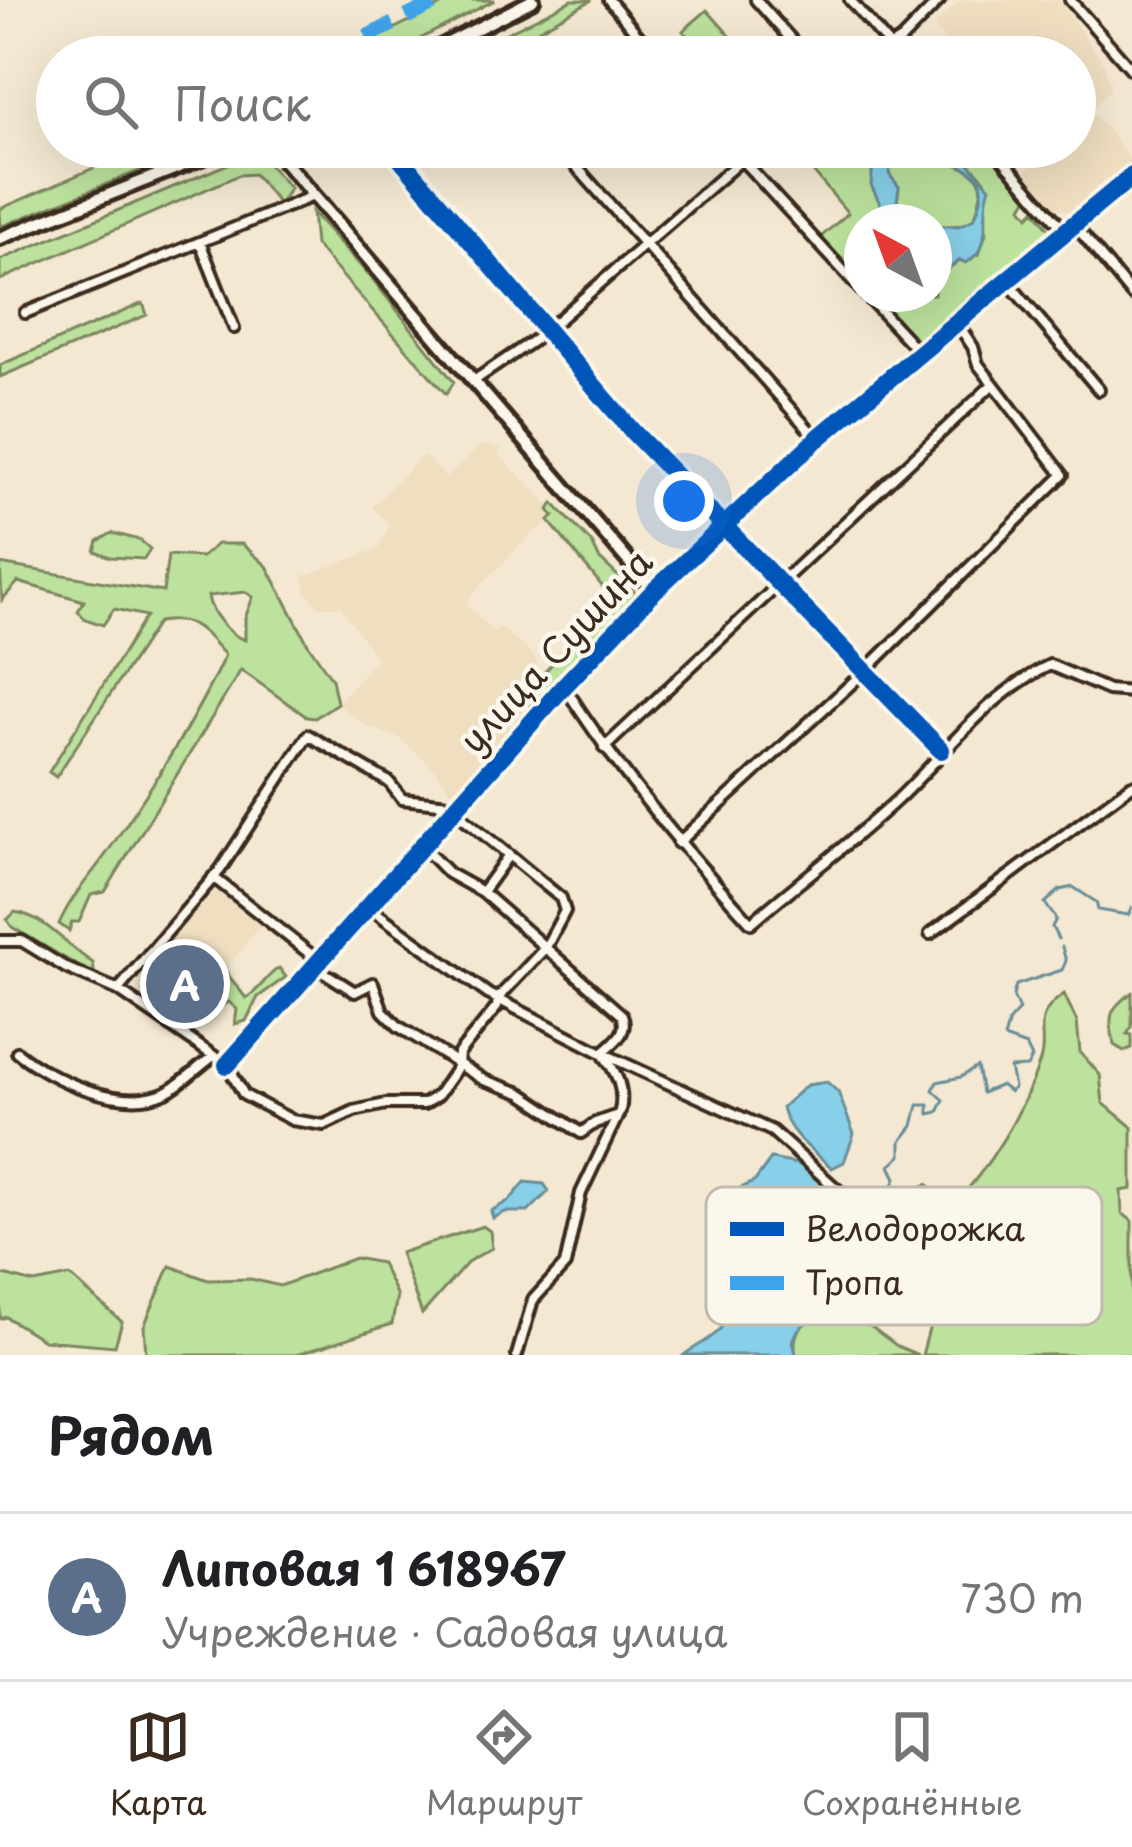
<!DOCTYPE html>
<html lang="ru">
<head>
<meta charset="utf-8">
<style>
	body { margin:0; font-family:"Playpen Sans",sans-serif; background:#f6f6f6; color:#202124 }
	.compass { position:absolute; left:844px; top:204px; width:108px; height:108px; border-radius:50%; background:#fff; box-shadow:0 12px 48px #0002; rotate:319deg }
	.you { position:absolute; left:684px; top:501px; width:42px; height:42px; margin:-30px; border:9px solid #fff; border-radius:50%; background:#1a73e8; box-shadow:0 0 0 18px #1a73e833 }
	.badge { display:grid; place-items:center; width:78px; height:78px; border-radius:50%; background:#3b2a1e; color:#fff; font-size:39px; font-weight:700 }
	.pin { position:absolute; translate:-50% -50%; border:6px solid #fff; box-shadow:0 3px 12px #0006 }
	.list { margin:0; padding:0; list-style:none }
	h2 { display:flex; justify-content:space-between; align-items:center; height:156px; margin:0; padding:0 48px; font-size:51px }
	h2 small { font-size:39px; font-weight:400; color:#757577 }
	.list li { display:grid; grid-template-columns:78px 1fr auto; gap:36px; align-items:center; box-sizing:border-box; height:168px; padding:0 48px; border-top:3px solid #e0e0e0 }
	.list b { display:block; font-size:45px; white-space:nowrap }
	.list p { margin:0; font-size:39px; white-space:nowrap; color:#757577 }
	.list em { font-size:39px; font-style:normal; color:#757577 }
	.icon { flex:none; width:66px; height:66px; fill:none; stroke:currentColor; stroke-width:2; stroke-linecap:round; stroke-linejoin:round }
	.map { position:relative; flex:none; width:1132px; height:1355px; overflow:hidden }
	.search { position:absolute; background:#fff; box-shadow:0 12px 48px #0002; left:36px; right:36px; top:36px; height:132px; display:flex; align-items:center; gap:30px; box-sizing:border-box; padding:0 42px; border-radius:66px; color:#757577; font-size:45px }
	.sheet { height:324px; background:#fff }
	nav { display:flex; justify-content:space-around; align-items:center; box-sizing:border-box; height:168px; border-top:3px solid #e0e0e0; background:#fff; font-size:33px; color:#757577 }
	nav a { display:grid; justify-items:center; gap:6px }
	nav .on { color:#3b2a1e }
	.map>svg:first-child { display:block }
</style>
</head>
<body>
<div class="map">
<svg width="1132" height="1355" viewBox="0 0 1132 1355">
	<rect width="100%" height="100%" fill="#f4e8d2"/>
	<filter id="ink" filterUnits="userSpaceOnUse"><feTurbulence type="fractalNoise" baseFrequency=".00833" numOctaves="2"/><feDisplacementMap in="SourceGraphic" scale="24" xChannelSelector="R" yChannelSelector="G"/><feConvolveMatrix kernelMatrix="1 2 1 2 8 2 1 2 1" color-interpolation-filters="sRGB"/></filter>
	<g filter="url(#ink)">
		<!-- built -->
		<path fill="#efdec0" d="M961,0h98l45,64 7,24 -20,22 41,51 -30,21 -32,30 -24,-9 -22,-31 17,-14 -8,-11h42v-90h-116l-26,-31z
			M481,445l21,3 -4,6 51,51 5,11 -30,25 -56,58 -1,7 27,26 6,-5 35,30 6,19 -21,25 11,6 -78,87 -22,-29 -33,-28 -32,-11 -29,-23 40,-44 -36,-52h-22l-14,-16 -1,-15 74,-27 12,-23 -18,-19 51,-52 24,23z
			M215,885l46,39 -50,65 -18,-3 -34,-30z"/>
		<!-- green -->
		<path fill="#bce29d" stroke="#7c865e" stroke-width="3" fill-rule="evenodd" d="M451,0h44l-110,57h-47z
			M572,0h20l-100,55 -11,-6 2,-4z
			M707,10l42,47h-43l-23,-26z
			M142,147h57l-199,80v-18z
			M809,147h97l-9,4 -1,6c21,-5 77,5 85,27 2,7 -1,12 -2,19 -3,11 -3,17 -15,21 -20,6 -41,-2 -63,-2l-5,-14 3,-21 -10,-13 -15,-4 5,31 10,21h-27v65l-39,-45 -1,-6 26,-23 -38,-45 -6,3 -7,-9z
			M954,147h28l46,50 -6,10 7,9 6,-6 17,23 -81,62 -2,8 -49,38 -11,-3 -40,-44h65v-25h14l6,-6 25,-9 7,-21 -1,-53z
			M249,155l15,4 26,29 -11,16 -25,-30 -15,1 -239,105v-20z
			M312,212l62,69 80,101 -8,12 -131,-149z
			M143,303l4,12 -147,62v-12z
			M553,503l39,40 7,15 37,35 -1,7 -70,77 -6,-2 -4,13 -24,19 -12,-6 92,-104 -62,-76 5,-5 -5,-6z
			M112,533l28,7 10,9 -6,10 -34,-2 -15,-6 3,-10z
			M217,544h25l25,22 41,78 24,35 5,24 -22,15 -8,-1 -66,-47 -136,222 -14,3 -12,27h-7l-3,9 -10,-7c13,-30 34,-50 52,-77 42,-61 83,-125 114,-192 -24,-26 -30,-39 -67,-33l-102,155 -7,-5 97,-156 -32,-7 -11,16 -18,-6 -7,-8 6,-10 -66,-19 -16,18 -2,-36 163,28 5,-37 34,2zM246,592l7,5 -8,21v22c-16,-5 -35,-28 -37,-44z
			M15,912c32,5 52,35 78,51l1,8 -4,2 -78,-46 -5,-7z
			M279,968l7,9 -28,20 -12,24 -11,3 2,-15 -8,-7 -24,13 -18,-21 6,-8 19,3 13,-18 21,27c15,-8 20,-23 33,-30z
			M1132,993v34l-5,7 5,1v13l-8,3 -10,-6c-5,-28 -7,-36 18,-52z
			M1064,994l13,28 3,30 20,23 3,28 29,24v62l-11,2 1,22 10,8v134h-210l9,-33 -35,-75 -1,-49 32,-14 25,23c37,-39 71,-94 88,-146 9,-27 -12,-42 24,-67z
			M483,1226l7,5 2,17 -23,13 -47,53 -22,-61z
			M355,1258l26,5 16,33 -5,28 -96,31h-150l-2,-29 26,-60 38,14 43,-1 29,7z
			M0,1274l34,9 36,-7 52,46 -7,24 -72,-6 -37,-23 -6,2z
			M839,1303l58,43 21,9h-122c-4,-20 3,-29 19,-40l16,6 8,-8z"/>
		<!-- water -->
		<path fill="#88d0e9" stroke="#698e98" stroke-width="3" d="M906,147h48l36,40c-11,27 6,58 -24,76l-6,-3 -12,9h-14v-43h25l15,-7c4,-9 12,-29 6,-39 -15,-20 -61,-30 -84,-23l-1,-3z
			M886,158l5,4 -2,12 10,13 -3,21 5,14h-12l-18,-37 2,-21z
			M827,1082l11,10 16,42 -10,28 -12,6c-19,-17 -45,-35 -50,-61l25,-22z
			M771,1159l32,6 59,61 -9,36 -17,17 -2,9 5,15 -2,16 -22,-4 -17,15 -5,11 3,14h-112c10,-8 23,-13 32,-22 14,-11 42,-71 38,-88 -2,-9 -5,-9 -12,-15l-26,3 -8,-29 47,-23z
			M525,1182l19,2 5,7 -21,21h-23l-12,6 -2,-7 19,-11z"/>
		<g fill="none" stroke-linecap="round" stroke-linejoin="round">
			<!-- stream -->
			<path stroke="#698e98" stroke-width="3" d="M1058,939l-6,-12 4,-8 -11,-16 15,-13 13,-3 23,15 2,8 30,5 4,-7
				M861,1227l22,-18 13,-31 -6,-12 11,-10v-15l12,-15 5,-21h11v9l9,-2 6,-12 -11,-10 4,-8 24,-5 16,-10 5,26 19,-8 9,7 4,-5 -4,-19 17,-1 5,-9 -6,-12 -22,-8 5,-17 10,-11 -6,-14 3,-11 46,-15 4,-9 -4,-14"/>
			<defs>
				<path id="street" d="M609,0l47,57
					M756,0l51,57
					M850,0l39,45 10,3 8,9
					M1070,0l62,70
					M461,37l18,20
					M874,57l27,-17 39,-40
					M391,147l242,285 308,318
					M559,147l258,292
					M730,147l132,144
					M992,147l73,84
					M276,150l20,-3
					M1074,224l58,71
					M200,242l34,86
					M1007,281l92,109
					M865,294l53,57
					M25,313l288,-117
					M475,380l65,-44 216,-189
					M564,686c55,86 119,162 187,237 49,-42 101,-81 148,-125 48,-46 90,-105 151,-133l58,25 24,2
					M604,748l389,-364
					M678,843l186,-171 199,-197 -85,-111 -5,-17 -16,-24
					M423,847l25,26 34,19 140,123c7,18 -7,26 -20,38 14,18 23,36 18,58l-39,82 -16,72 -32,35 -16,55
					M213,877l106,84 3,10 33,21 18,-9 10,28 15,15 86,54 37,13 60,40 14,-10 23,-8
					M482,892l26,-36
					M370,908l118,86 114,59 170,78 94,84 7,13 -5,36
					M930,934l202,-149
					M0,941h22l44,27 52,22 109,75 17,30 48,25 32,5 30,-14 32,-7h38l14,-9 20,-29 1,-13 38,-46 1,-9 48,-51 19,-36 -4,-13 -107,-88
					M118,990l102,-120 88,-135 81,47 13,17 56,6
					M17,1052c34,28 105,60 149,40 16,-8 31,-24 45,-34"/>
				<path id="secondary" d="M421,57l112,-57
					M272,147l382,444
					M0,238l229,-91
					M227,1065l337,-379 90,-95 163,-152 315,-263"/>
			</defs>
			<!-- street casing -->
			<use href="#street" stroke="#3b2a1e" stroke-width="16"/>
			<!-- secondary casing -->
			<use href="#secondary" stroke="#3b2a1e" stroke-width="20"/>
			<!-- street -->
			<use href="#street" stroke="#fbf7ec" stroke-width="8"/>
			<!-- secondary -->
			<use href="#secondary" stroke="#fbf7ec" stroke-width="10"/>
			<!-- quiet -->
			<path stroke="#3fa3ea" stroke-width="15" stroke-dasharray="30 15" stroke-linecap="butt" d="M326,57l115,-57"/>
			<defs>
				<path id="cycleway" d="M391,147l242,285 308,318
					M227,1065l337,-379 90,-95 163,-152 315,-263"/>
			</defs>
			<!-- cycleway casing -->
			<use href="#cycleway" stroke="#fbf7ec" stroke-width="26"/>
			<!-- cycleway -->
			<use href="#cycleway" stroke="#0057b8" stroke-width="18"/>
		</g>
	</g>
	<g text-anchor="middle" stroke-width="9" stroke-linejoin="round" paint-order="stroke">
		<!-- street labels -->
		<g font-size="36" fill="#3b2a1e" stroke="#fbf7ec">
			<text transform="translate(556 651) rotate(-47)" y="13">улица Сушина</text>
		</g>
	</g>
	<!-- legend -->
	<rect x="706" y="1187" width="396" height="138" rx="18" fill="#fbf7ec" stroke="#c1baae" stroke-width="3"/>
	<rect x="730" y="1222" width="54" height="14" fill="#0057b8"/>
	<rect x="730" y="1276" width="54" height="14" fill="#3fa3ea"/>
	<g font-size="33" fill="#3b2a1e">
		<text x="805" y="1241">Велодорожка</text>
		<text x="805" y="1295">Тропа</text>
	</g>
</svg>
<svg class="compass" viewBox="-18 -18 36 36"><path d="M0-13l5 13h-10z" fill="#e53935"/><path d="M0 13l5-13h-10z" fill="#757577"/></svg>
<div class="you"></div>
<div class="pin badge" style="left:185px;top:984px;background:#5c6f8a">A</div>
<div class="search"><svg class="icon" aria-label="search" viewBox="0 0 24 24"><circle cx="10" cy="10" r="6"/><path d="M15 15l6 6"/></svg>Поиск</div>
</div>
<section class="sheet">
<h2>Рядом<small></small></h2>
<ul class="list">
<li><span class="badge" style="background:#5c6f8a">A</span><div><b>Липовая 1 618967</b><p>Учреждение · Садовая улица</p></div><em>730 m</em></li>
</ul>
</section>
<nav>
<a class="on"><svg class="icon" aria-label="map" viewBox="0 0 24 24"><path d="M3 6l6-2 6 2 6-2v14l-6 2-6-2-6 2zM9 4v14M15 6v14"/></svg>Карта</a>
<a><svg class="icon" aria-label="directions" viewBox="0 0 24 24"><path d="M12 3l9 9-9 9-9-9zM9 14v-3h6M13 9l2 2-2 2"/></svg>Маршрут</a>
<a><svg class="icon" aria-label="saved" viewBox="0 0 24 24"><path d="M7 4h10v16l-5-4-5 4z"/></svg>Сохранённые</a>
</nav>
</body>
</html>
